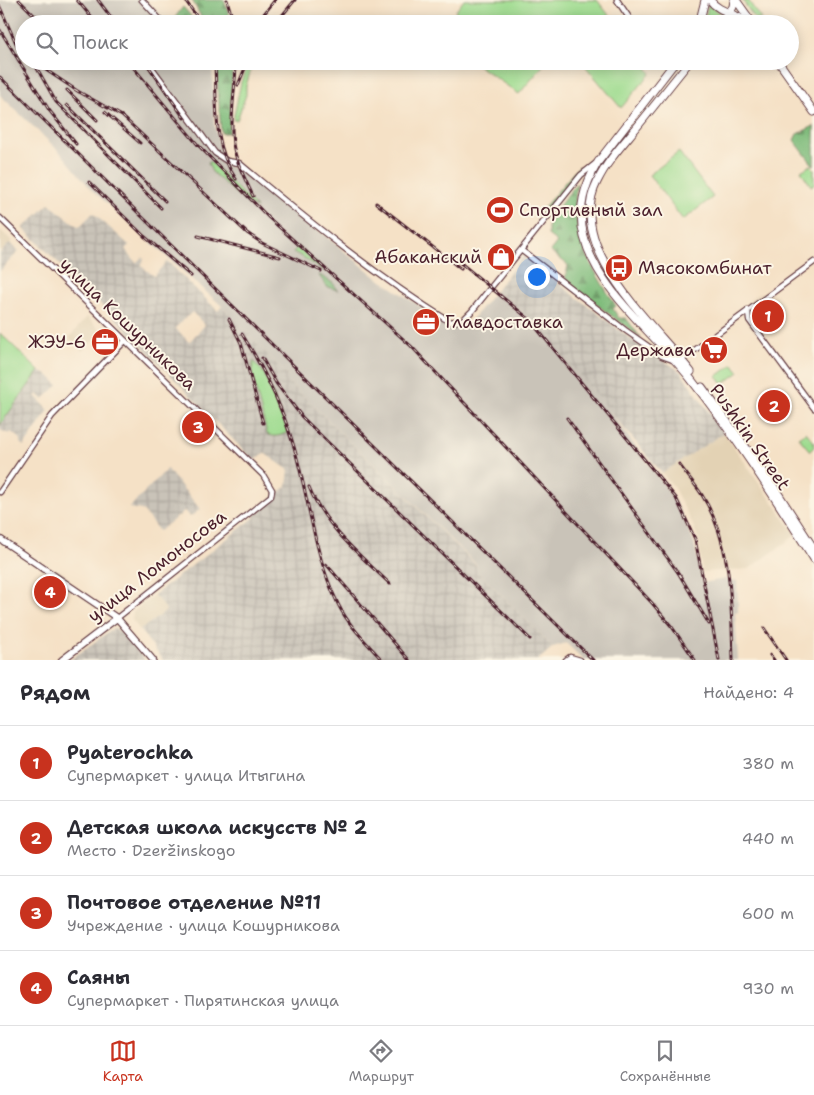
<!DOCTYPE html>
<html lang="ru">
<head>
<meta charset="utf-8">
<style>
	body { margin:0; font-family:"Shantell Sans",sans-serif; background:#f2f2f3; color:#2b2b33 }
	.you { position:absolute; left:536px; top:276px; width:18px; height:18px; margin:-12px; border:4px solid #fff; border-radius:50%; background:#1a73e8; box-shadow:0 0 0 8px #1a73e833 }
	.badge { display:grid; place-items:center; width:32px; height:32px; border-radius:50%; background:#c8321e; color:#fff; font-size:16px; font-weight:700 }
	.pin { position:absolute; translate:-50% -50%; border:2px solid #fff; box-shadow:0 1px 5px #0006 }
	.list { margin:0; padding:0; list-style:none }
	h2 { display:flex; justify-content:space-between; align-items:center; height:65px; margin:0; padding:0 20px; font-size:21px }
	h2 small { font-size:16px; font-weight:400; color:#7c7c81 }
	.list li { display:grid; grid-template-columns:32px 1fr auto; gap:15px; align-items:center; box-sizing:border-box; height:75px; padding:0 20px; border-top:1px solid #e1e1e2 }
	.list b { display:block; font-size:19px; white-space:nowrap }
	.list p { margin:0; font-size:16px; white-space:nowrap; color:#7c7c81 }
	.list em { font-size:16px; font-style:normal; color:#7c7c81 }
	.icon { flex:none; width:28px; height:28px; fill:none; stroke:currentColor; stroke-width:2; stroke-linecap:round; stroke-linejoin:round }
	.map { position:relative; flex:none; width:814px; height:660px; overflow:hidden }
	.search { position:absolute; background:#fff; box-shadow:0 2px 12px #0003; left:15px; right:15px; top:15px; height:55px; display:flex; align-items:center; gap:12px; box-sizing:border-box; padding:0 18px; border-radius:28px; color:#7c7c81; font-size:19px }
	.sheet { height:365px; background:#fff }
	nav { display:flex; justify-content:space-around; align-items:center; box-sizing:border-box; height:70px; border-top:1px solid #e1e1e2; background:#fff; font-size:14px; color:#7c7c81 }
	nav a { display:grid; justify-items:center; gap:2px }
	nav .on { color:#c8321e }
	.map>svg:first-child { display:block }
</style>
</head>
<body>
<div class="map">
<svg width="814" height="660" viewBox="0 0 814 660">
	<defs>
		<pattern id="industrial-grid" width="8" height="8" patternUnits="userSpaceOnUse" patternTransform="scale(1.25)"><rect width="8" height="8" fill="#c9c3b8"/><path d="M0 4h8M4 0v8" fill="none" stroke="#aea79e"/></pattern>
		<pattern id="forest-firs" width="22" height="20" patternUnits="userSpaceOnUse" patternTransform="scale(1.25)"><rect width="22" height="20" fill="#7ebb7a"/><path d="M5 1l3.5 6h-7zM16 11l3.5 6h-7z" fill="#699764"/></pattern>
	</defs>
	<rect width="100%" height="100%" fill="#fcf5e5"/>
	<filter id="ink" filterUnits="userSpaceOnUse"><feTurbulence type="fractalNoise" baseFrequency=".02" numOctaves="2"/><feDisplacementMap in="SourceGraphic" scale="10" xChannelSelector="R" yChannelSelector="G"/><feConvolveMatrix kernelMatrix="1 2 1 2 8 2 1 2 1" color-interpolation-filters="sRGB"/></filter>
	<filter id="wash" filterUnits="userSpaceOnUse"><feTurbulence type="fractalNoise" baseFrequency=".0096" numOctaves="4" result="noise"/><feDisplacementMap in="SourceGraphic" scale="20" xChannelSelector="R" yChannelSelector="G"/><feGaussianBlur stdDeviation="1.12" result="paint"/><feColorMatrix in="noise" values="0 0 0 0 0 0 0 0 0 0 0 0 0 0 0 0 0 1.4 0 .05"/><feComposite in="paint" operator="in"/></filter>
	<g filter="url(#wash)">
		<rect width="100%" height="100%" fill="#f5e1c6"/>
		<!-- built -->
		<path fill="#e3d2b4" d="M0,230l12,11 -12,12z
			M87,317l15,15 -20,19 -13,-13z
			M724,433l72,102 -47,34 -47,3 -3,-32 -6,-15 -19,-37 -12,-15z
			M154,595l12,14 -1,3 -25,18 -8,-10 1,-8z"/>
		<!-- industrial -->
		<path fill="url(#industrial-grid)" fill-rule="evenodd" d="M49,204l30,23 14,-14 36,32 -4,4 11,14 6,-6 2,2 -3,7 13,10 13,-15 51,50 4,-5 67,71v5l187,183 3,8 74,74 -15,13h-375l-23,-30 25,-18 1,-3 -12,-14 101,-78 -2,-3 34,-28 2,-16 -25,-17 -10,8 -134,-138 -97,-95zM192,312l13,13 -16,17 -14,-14z
			M10,243l9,8 -19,20v-18z
			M523,256l113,87 44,28 44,62 -62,40 -128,-151 -38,-32z
			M39,371l10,5 9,9 -15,14 -5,-5 -3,2 14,14 -25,36 -4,-3 1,-4 -10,-7 -2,2 -9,-4v-5z
			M167,469l33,40 -10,8 -5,-6 -26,20 -17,-21 -13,-2z
			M114,628l11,6 20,26h-75z"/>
		<!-- railway -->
		<path fill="#c9c3b8" d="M0,0h146l23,24h-145v37h188l2,62 10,42 22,7 130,105 75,50h12l6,-4 27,-33 38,32 71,83 65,88 12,21 12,29 9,40 22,-4 12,2 1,31 -3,1 3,47h-154l-18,-17 -13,4 -74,-74 -3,-9 -187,-182v-5l-67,-71 -131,-117 -29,-35 -62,-59z"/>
		<!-- green -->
		<path fill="#9edb8f" stroke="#747d5d" d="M464,0h133l19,24h-144l-17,-12z
			M742,0h6l13,19 -5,1z
			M708,5l14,9 -8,10h-10z
			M249,61l4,2 -7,23v9l-9,25h-4l8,-38z
			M478,61h69l-28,33 -43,-30z
			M581,61h61l9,12 -30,35z
			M679,152l34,45 -30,23 -34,-45z
			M210,161l47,47 -8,-3 -37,-33 -4,-9z
			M811,165l3,5v14l-3,2 -10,-15z
			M298,247l27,24c-12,-6 -20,-14 -32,-19z
			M0,333l39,38 -39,54z
			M253,361l11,12 24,59c-8,4 -13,6 -21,2l-15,-59z
			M733,364l6,8 -16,12 -6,-8z
			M806,432l8,10v5l-4,4 -12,-14z"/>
		<!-- forest -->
		<path fill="url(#forest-firs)" stroke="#646d52" d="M192,0h32l8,23 -27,1z
			M183,7l8,9 -4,8h-17z
			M216,61h17l-4,72h-8z
			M814,126v40l-20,-26 3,-6z
			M579,166l3,2 -38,47 -4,-3z
			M577,183c-8,48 14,84 39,123l-3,3 6,9h7l14,19 -75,-56 3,-16 -18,-14 7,-9 -9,-7v-15z
			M318,274l15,9 5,7 -11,-3z"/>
	</g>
	<g filter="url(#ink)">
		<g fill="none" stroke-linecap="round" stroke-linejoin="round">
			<defs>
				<path id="minor" d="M142,0l22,24
					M617,0l13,19 6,5
					M147,61l68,92 12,8 12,2c68,57 136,112 211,159l13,-2 9,-9 109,-136 14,-11
					M0,218l263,257 9,15 -1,6 -154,122
					M521,250l104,80 37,26 11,4
					M748,310l1,10 65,88
					M680,361l134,-99
					M0,492l52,-76 73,-75
					M566,660l4,-3 10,3"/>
				<path id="tertiary" d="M0,539l117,79 36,42
					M62,660l55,-42"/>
				<path id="primary" d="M710,0c9,13 28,13 40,24
					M736,0l15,21
					M699,24l6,-24
					M720,24l13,-17 1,-7
					M676,61l-78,101c-14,24 -21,47 -14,75 14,54 73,99 106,141 45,57 85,120 124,181
					M690,61c-18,22 -35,44 -53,66 -14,17 -30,34 -40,55 -33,66 57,142 94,190
					M778,61l36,51
					M702,387l66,91 46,71"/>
			</defs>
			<!-- minor casing -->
			<use href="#minor" stroke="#643c42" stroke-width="7"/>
			<!-- tertiary casing -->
			<use href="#tertiary" stroke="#643c42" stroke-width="8"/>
			<!-- primary casing -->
			<use href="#primary" stroke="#643c42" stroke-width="9"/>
			<!-- minor -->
			<use href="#minor" stroke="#fff" stroke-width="4.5"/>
			<!-- tertiary -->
			<use href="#tertiary" stroke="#fff" stroke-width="5.5"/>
			<!-- primary -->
			<use href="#primary" stroke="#fff" stroke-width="7"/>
			<defs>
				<path id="rail" d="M19,0l24,24
					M77,0l20,24
					M98,0l18,24
					M185,0l17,24
					M227,0l7,24
					M0,7l19,43
					M256,24l19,-24
					M275,24l20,-24
					M0,30l49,80 27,34
					M37,61l6,7 36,24
					M128,61l70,84 71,73 142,128 241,257 20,24 23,33
					M145,61l39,57
					M215,61c2,40 -3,84 21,118
					M236,61c0,27 -7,56 -3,83 3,18 12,35 20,52
					M34,63l22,39 105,106
					M0,77l593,583
					M238,85l10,-24
					M74,89l48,27 125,117 15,10 59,28
					M67,90l30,30
					M67,105l98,96
					M105,112l35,31
					M89,182l55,54 47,40
					M376,203l85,66
					M198,236l82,21
					M457,260l72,59 147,179 19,41 24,121
					M229,319l12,24 22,80
					M242,334c22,35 40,72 52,113 15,52 20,108 44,157 10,21 29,39 44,56
					M262,358l14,25 26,34 228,222
					M567,418l112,156 30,50
					M679,464c7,10 16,20 23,31 31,50 29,108 31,165
					M309,487c16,40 51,68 81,97
					M326,564l83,96
					M764,628l22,32
					M770,655l4,5"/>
			</defs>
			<!-- rail casing -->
			<use href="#rail" stroke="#4a1f2b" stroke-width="3"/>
			<!-- rail -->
			<use href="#rail" stroke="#fcf5e5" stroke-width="1" stroke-dasharray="4" stroke-linecap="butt"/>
		</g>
	</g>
	<!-- icons -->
	<defs>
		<symbol id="stadium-disc" viewBox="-11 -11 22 22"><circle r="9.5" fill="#c8321e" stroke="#fcf5e5"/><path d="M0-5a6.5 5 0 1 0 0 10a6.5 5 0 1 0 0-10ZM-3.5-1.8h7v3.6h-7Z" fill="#fff"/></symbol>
		<symbol id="shop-disc" viewBox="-11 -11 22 22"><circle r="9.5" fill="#c8321e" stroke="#fcf5e5"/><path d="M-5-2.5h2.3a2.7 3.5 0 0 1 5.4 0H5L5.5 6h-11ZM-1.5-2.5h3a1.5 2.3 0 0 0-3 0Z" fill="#fff"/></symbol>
		<symbol id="bus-disc" viewBox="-11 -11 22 22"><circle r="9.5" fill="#c8321e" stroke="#fcf5e5"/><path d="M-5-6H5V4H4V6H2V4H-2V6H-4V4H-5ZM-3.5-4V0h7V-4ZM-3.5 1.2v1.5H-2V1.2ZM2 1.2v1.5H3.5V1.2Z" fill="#fff"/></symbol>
		<symbol id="office-disc" viewBox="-11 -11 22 22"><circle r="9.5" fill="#c8321e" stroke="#fcf5e5"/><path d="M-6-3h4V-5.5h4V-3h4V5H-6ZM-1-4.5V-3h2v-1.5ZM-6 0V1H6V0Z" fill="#fff"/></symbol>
		<symbol id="supermarket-disc" viewBox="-11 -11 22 22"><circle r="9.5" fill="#c8321e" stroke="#fcf5e5"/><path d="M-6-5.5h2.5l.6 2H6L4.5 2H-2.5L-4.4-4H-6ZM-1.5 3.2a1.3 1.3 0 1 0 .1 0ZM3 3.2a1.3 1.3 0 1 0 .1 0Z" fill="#fff"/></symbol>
	</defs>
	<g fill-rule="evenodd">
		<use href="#stadium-disc" x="484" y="194" width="32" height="32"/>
		<use href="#shop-disc" x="485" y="241" width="32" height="32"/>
		<use href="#bus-disc" x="603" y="252" width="32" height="32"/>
		<use href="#office-disc" x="410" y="306" width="32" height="32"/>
		<use href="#office-disc" x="89" y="326" width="32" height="32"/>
		<use href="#supermarket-disc" x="698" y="334" width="32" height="32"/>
	</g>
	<g text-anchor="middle" stroke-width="4" stroke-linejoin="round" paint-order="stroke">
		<!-- poi labels -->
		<g font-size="18" fill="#4a1f2b" stroke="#fcf5e5" text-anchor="start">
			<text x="519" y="216">Спортивный зал</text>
			<text x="482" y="263" text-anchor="end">Абаканский</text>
			<text x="638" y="274">Мясокомбинат</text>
			<text x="445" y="328">Главдоставка</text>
			<text x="86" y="348" text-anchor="end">ЖЭУ-6</text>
			<text x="695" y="356" text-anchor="end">Держава</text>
		</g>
		<!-- street labels -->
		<g font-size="18" fill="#4a1f2b" stroke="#fcf5e5">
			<text transform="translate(128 324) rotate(44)" y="6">улица Кошурникова</text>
			<text transform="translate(750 437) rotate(55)" y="6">Pushkin Street</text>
			<text transform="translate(157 566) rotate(-38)" y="6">улица Ломоносова</text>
		</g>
	</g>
</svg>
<div class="you"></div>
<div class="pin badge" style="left:768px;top:316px">1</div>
<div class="pin badge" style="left:774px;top:406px">2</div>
<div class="pin badge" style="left:198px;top:427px">3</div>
<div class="pin badge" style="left:50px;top:592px">4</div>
<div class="search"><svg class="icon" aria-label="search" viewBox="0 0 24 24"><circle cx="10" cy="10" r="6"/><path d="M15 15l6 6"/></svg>Поиск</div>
</div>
<section class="sheet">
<h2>Рядом<small>Найдено: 4</small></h2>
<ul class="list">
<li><span class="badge">1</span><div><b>Pyaterochka</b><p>Супермаркет · улица Итыгина</p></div><em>380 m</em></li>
<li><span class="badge">2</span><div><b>Детская школа искусств № 2</b><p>Место · Dzeržinskogo</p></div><em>440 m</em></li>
<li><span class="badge">3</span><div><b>Почтовое отделение №11</b><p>Учреждение · улица Кошурникова</p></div><em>600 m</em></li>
<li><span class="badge">4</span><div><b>Саяны</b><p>Супермаркет · Пирятинская улица</p></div><em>930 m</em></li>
</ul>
</section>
<nav>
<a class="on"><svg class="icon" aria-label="map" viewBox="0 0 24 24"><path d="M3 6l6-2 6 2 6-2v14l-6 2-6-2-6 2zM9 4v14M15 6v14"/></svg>Карта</a>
<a><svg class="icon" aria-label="directions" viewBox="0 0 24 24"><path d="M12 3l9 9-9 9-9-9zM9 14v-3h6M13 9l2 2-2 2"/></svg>Маршрут</a>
<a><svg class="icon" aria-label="saved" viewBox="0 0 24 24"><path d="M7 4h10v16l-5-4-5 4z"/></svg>Сохранённые</a>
</nav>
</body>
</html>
